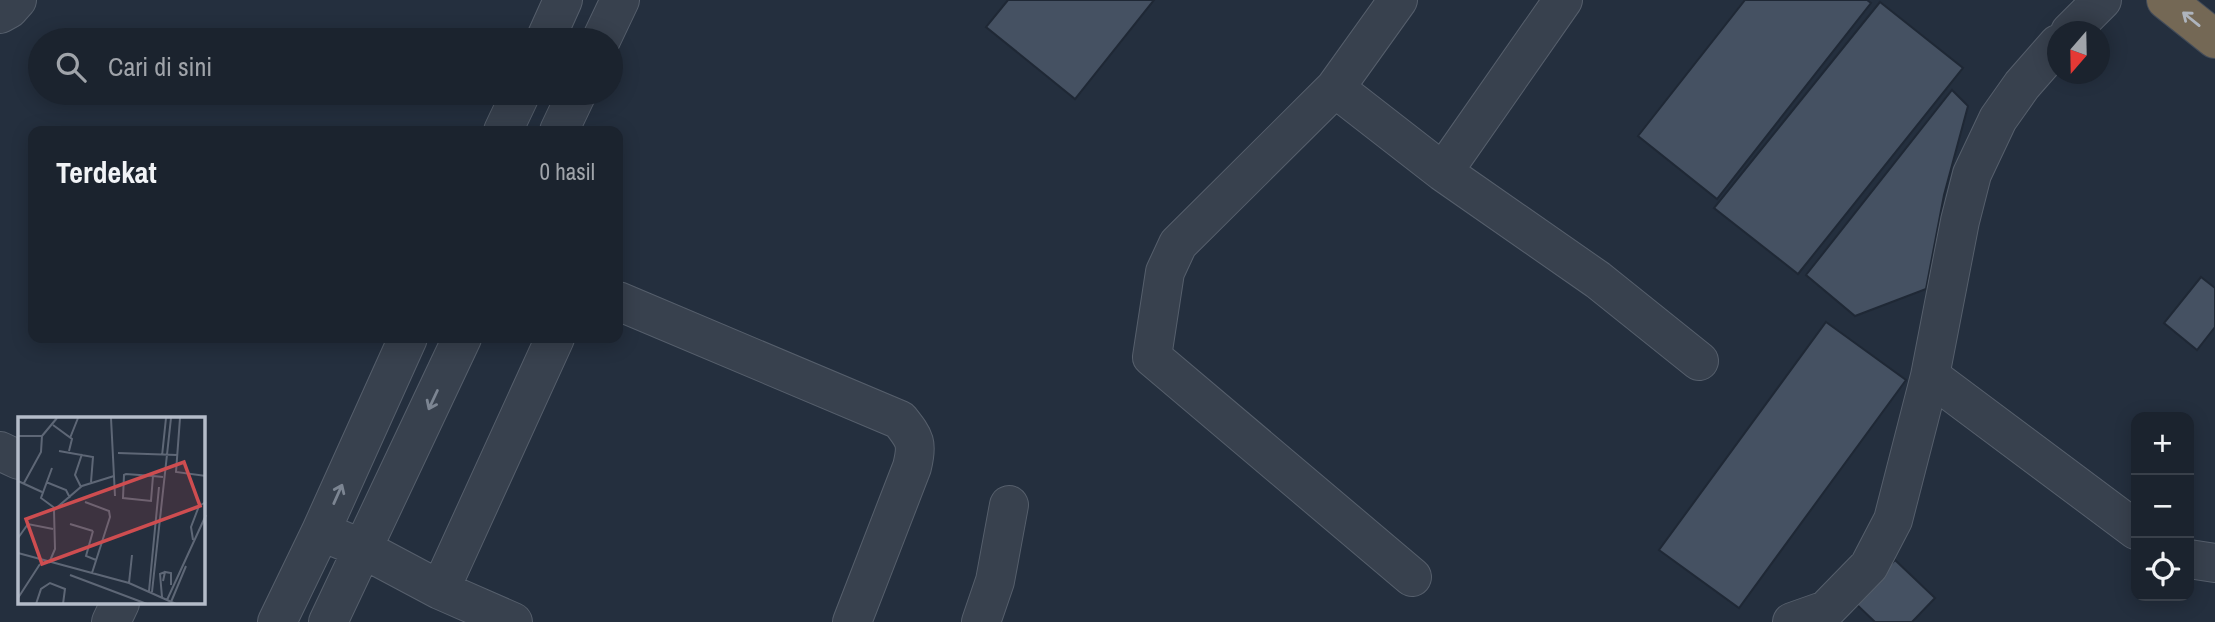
<!DOCTYPE html>
<html lang="id">
<head>
<meta charset="utf-8">
<style>
	body { margin:0; font-family:"Archivo Narrow",sans-serif; background:#242b36; color:#f1f3f6 }
	.controls { position:absolute; right:21px; bottom:21px; display:grid; overflow:hidden; border-radius:14px; box-shadow:0 4px 18px #0003 }
	.controls button { width:63px; height:63px; display:grid; place-items:center; padding:0; border:0; border-bottom:2px solid #39404a; background:#1b232e; color:#f1f3f6; font:35px sans-serif }
	.compass { position:absolute; left:2047px; top:21px; width:63px; height:63px; border-radius:50%; background:#1b232e; box-shadow:0 4px 18px #0003; rotate:200deg }
	.list { margin:0; padding:0; list-style:none }
	h2 { display:flex; justify-content:space-between; align-items:center; height:91px; margin:0; padding:0 28px; font-size:30px }
	h2 small { font-size:23px; font-weight:400; color:#a0a4aa }
	.icon { flex:none; width:38px; height:38px; fill:none; stroke:currentColor; stroke-width:2; stroke-linecap:round; stroke-linejoin:round }
	.map { position:relative; flex:none; width:2215px; height:622px; overflow:hidden }
	.search { position:absolute; background:#1b232e; box-shadow:0 4px 18px #0003; left:28px; top:28px; width:595px; height:77px; display:flex; align-items:center; gap:18px; box-sizing:border-box; padding:0 24px; border-radius:38px; color:#a0a4aa; font-size:26px }
	.panel { position:absolute; background:#1b232e; box-shadow:0 4px 18px #0003; left:28px; top:126px; width:595px; height:217px; border-radius:14px }
	.map>svg:first-child { display:block }
</style>
</head>
<body>
<div class="map">
<svg width="2215" height="622" viewBox="0 0 2215 622">
	<rect width="100%" height="100%" fill="#242f3e"/>
	<!-- building -->
	<path fill="#455162" stroke="#1f2835" stroke-width="2" d="M1008,0h146l-79,99 -89,-72z
		M1745,0h122l4,3 -154,196 -79,-63z
		M1880,2l83,66 -165,206 -84,-66z
		M1952,90l16,16 -24,89 -18,94 -71,27 -49,-41z
		M2201,277l14,11v39l-18,23 -33,-27z
		M1826,322l80,58 -167,228 -80,-58z
		M1895,560l40,38 -23,24h-37l-21,-20z"/>
	<g fill="none" stroke-linecap="round" stroke-linejoin="round">
		<defs>
			<path id="minor" d="M1398,0l-63,88 -157,156 -13,28 -13,85 260,220
				M0,14l9,-5 8,-9
				M2070,32l32,-32
				M545,40l18,-40
				M601,40l19,-40
				M1335,88l108,84 155,108 101,81
				M503,131l18,-38
				M559,131l18,-38
				M1443,172l120,-172
				M618,301l282,119c15,19 18,23 12,47l-60,155
				M1930,376l206,154
				M0,451l19,9
				M339,539l24,10 77,41 73,32
				M2189,559l26,4
				M440,590l115,-252
				M111,622l9,-19
				M277,622l44,-91 87,-193
				M328,622l134,-284
				M981,622l14,-41 14,-76
				M1792,622l34,-12 43,-44 24,-46 37,-144 30,-155 12,-47 26,-55 24,-34 36,-41"/>
			<path id="highway" d="M2166,0l49,39"/>
		</defs>
		<!-- minor casing -->
		<use href="#minor" stroke="#565f6c" stroke-width="40"/>
		<!-- highway casing -->
		<use href="#highway" stroke="#434c59" stroke-width="40"/>
		<!-- minor -->
		<use href="#minor" stroke="#38414e" stroke-width="38"/>
		<!-- highway -->
		<use href="#highway" stroke="#746855" stroke-width="38"/>
	</g>
	<!-- one-way arrows -->
	<defs><path id="oneway-shaft" d="M-6 0H5M1.5-3L5.5 0L1.5 3" fill="none" stroke-width="1.6" stroke-linecap="round" stroke-linejoin="round" transform="scale(1.75)"/></defs>
	<use stroke="#aeb4bd" href="#oneway-shaft" transform="translate(2191 19) rotate(-141)"/>
	<g stroke="#7c8592">
		<use href="#oneway-shaft" transform="translate(433 400) rotate(115)"/>
		<use href="#oneway-shaft" transform="translate(338 494) rotate(-66)"/>
	</g>
	<!-- overview -->
	<g transform="translate(18 417)">
		<rect width="187" height="187" fill="#242f3e"/>
		<path fill="none" stroke="#5e6776" stroke-width="2" d="M93,1l4,78M162,1l-4,54 30,4M35,8l19,14 -3,12M0,19h24M52,21l8,-20M41,34l34,6 -2,25M100,36l59,2M144,39l4,-38M34,51l-11,30 15,11M135,59l-2,25 -28,-3 1,-23 2,-1 27,2 10,1M0,64l24,11M28,65l20,8 4,8M6,66l17,-31 1,-16 15,-18M63,70l-6,-12 7,-21M67,85l24,9 1,6 -18,56M52,107l23,7M75,114l-7,25 10,4M0,121l10,-14 25,5M175,123l-2,-13 8,-21 7,-4M0,136l111,30 47,21M31,146l6,-14 -1,-39 28,-24 32,-10M52,158l77,29M145,164l2,-9 6,1v12M111,166l3,-28M131,174l10,-104M134,175l19,-174M144,180l-2,-23 5,-2M0,181l22,-34M149,183l39,-85M153,185l15,-36M18,187l5,-15 9,-6 15,6 -2,15"/>
		<path fill="#ce4d50" fill-opacity="0.15" stroke="#ce4d50" stroke-width="3.5" d="M166,45l16,44 -158,58 -16,-45z"/>
		<rect width="187" height="187" fill="none" stroke="#b4bcc9" stroke-width="3.5"/>
	</g>
</svg>
<div class="controls">
<button>+</button>
<button>−</button>
<button><svg class="icon" aria-label="locate" viewBox="0 0 24 24"><circle cx="12" cy="12" r="6"/><path d="M12 2v4M12 18v4M2 12h4M18 12h4"/></svg></button>
</div>
<svg class="compass" viewBox="-18 -18 36 36"><path d="M0-13l5 13h-10z" fill="#e53935"/><path d="M0 13l5-13h-10z" fill="#a0a4aa"/></svg>
<div class="search"><svg class="icon" aria-label="search" viewBox="0 0 24 24"><circle cx="10" cy="10" r="6"/><path d="M15 15l6 6"/></svg>Cari di sini</div>
<section class="panel">
<h2>Terdekat<small>0 hasil</small></h2>
<ul class="list">
</ul>
</section>
</div>
</body>
</html>
